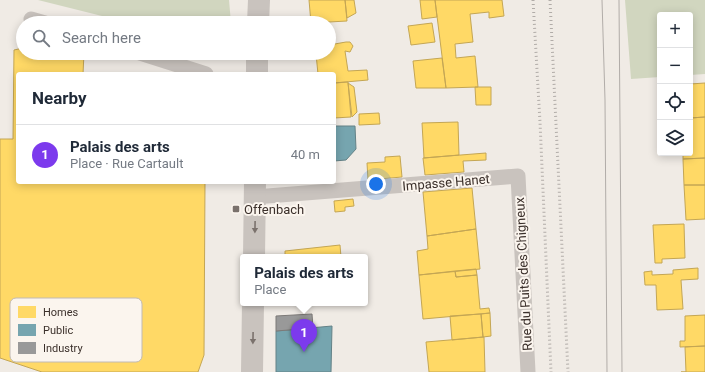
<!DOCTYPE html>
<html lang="en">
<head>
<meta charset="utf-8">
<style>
	body { margin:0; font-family:Roboto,sans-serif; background:#f2f2f3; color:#1f2937 }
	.controls { position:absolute; right:12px; top:12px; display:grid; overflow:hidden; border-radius:4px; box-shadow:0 2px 10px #0003 }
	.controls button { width:36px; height:36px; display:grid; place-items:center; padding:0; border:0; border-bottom:1px solid #e0e1e3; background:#fff; color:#1f2937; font:20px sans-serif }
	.you { position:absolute; left:376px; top:184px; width:14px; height:14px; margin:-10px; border:3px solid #fff; border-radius:50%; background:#1a73e8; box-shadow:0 0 0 6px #1a73e833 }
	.badge { display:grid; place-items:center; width:26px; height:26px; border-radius:50%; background:#7c3aed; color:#fff; font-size:13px; font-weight:700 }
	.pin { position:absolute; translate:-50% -33px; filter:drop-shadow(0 1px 2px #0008) }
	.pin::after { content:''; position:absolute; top:21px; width:14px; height:12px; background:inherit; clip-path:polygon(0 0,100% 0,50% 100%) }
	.popup { position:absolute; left:240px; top:254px; width:128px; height:52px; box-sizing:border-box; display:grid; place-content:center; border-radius:4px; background:#fff; filter:drop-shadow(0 1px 3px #0005); font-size:13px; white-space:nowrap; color:#747a83 }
	.popup b { font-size:15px; color:#1f2937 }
	.popup::after { content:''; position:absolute; left:50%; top:100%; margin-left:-8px; border:8px solid transparent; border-top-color:#fff }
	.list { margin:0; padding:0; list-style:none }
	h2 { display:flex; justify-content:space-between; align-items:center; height:52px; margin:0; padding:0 16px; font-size:17px }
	h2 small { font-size:13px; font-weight:400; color:#747a83 }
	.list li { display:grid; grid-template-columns:26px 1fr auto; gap:12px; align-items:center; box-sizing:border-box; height:60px; padding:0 16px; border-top:1px solid #e0e1e3 }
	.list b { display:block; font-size:15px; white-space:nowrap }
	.list p { margin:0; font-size:13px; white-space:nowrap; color:#747a83 }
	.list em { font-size:13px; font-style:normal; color:#747a83 }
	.icon { flex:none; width:22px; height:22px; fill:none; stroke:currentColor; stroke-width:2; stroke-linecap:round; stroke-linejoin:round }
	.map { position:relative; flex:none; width:705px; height:372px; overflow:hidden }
	.search { position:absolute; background:#fff; box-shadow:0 2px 10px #0003; left:16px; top:16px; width:320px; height:44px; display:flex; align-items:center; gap:10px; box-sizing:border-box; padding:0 14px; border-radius:22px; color:#747a83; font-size:15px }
	.panel { position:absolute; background:#fff; box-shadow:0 2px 10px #0003; left:16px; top:72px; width:320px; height:112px; border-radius:4px }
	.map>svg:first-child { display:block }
</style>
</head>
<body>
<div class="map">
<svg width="705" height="372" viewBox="0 0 705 372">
	<rect width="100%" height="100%" fill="#f0ebe5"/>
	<!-- green -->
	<path fill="#d1d6bf" d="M38,0h191l2,23h-101z
		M625,0h80v74l-15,1v-60h-30v62l-29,2z"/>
	<!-- homes -->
	<path fill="#ffd966" stroke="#c4a654" d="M309,0h36l2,21 -36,2z
		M345,0h9l2,13 -9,5z
		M420,0h15l2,17 -15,2z
		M435,0h67l2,16 -15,2v-6l-19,2 3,28 -18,2 1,14 19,-2 3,31 -32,1z
		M432,23l3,19 -24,3 -3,-19z
		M346,42h4l3,4 -3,6 -5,-1 3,20 19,-1 1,10 -34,3v-9h-16l-2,-20 -3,-1h16v-8z
		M23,48v5h61l-1,21h-65v108h187l-1,173 -6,17h-156l-42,-14v-219h13l1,-89z
		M442,58l4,30h-30l-3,-27z
		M348,82l3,35 -17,1v-35z
		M348,83l6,4 3,25 -5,5z
		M705,83v34l-15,1v-34z
		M475,87h16v18h-15z
		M379,113l1,11 -21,1v-11z
		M705,117v41l-22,1v-6h7v-35z
		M458,122l1,33 -35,3 -2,-35z
		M486,153v7l-23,1 1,11 -39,3 -2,-17z
		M400,156l2,21 -34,3 -1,-17 18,-1v-5z
		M705,158v27h-21l-1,-26z
		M684,185h21v34l-19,1z
		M472,188l4,41 -49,7 -4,-44z
		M353,199l1,7 -9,1v4l-10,1 -1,-11z
		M684,224l1,34 -23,1v4h-7l-2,-38z
		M476,229l4,40 -61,6 -2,-24 11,-2 -1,-13z
		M340,245l1,12h-56v-6z
		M698,268v11l-17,1 2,29 -26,1 -1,-25h-11l-1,-13 8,-1v4l21,-1v-4z
		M476,269l1,6 -21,2 -1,-6z
		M455,271l1,6 21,-2 3,34 9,-1 1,5 -67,6 -4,-44z
		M490,313l1,23 -8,1 -2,-23z
		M481,314l2,23 -31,3 -2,-24z
		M705,315v31l-25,1v-6h5v-25z
		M484,337l1,35h-56l-3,-30z
		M705,346v26h-24h5l-1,-25z"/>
	<!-- public -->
	<path fill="#76a5af" stroke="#648287" d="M334,126h21l1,23 -10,11 -12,1z
		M332,326l-1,46h-55v-41z"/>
	<!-- industry -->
	<path fill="#999" stroke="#7d7a78" d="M312,314l1,14 -37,3v-15z"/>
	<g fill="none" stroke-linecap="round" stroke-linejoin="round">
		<!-- lane -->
		<path stroke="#c9c3be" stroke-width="15" d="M31,19l14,4
			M140,53l66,21
			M255,197l263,-21 10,196"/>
		<!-- street -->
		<path stroke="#c9c3be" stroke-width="22" d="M258,23l1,-23
			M257,74v-21
			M254,257l1,-75
			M252,372l1,-69"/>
		<!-- tram -->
		<path stroke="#b1aca8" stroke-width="1" d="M602,0l3,100 2,272
			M619,0l3,372"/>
		<!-- rail -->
		<path stroke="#b1aca8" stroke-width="3" stroke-dasharray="1 3" stroke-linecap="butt" d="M533,0l7,122 11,250
			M550,0l18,372"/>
	</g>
	<!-- one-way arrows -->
	<defs><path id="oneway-solid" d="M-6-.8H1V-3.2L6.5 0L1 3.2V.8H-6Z"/></defs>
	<g fill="#7b726d">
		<use href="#oneway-solid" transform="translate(255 227) rotate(91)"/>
		<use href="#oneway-solid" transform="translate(253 338) rotate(91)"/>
	</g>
	<!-- markers -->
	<rect fill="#7a716c" stroke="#fbf5ee" stroke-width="1.5" x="232" y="205" width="8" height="8" rx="2"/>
	<g text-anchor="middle" stroke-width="4" stroke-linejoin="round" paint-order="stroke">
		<!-- street labels -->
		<g font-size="13" fill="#3b302b" stroke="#fbf5ee">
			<text transform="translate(446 182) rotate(-5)" y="5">Impasse Hanet</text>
			<text transform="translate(523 274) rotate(-93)" y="5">Rue du Puits des Chigneux</text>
		</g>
		<!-- poi labels -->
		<g font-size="13" fill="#3b302b" stroke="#fbf5ee" text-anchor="start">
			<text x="244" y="214">Offenbach</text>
		</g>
	</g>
	<!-- legend -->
	<rect x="10" y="298" width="132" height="64" rx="6" fill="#fbf5ee" stroke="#c1bab4" stroke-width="1"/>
	<rect x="18" y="306" width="18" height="12" fill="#ffd966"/>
	<rect x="18" y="324" width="18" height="12" fill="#76a5af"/>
	<rect x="18" y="342" width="18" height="12" fill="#999"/>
	<g font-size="11" fill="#3b302b">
		<text x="43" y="316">Homes</text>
		<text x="43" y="334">Public</text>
		<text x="43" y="352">Industry</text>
	</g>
</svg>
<div class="controls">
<button>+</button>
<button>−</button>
<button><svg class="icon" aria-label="locate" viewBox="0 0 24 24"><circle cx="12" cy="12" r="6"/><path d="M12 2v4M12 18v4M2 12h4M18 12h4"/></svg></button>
<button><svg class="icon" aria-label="layers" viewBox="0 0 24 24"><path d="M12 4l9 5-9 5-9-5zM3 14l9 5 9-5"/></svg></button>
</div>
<div class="you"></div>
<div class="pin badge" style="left:304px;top:352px">1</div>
<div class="popup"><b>Palais des arts</b>Place</div>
<div class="search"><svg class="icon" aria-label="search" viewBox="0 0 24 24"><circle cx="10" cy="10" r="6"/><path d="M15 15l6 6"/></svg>Search here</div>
<section class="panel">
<h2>Nearby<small></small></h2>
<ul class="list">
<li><span class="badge">1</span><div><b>Palais des arts</b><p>Place · Rue Cartault</p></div><em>40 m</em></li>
</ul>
</section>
</div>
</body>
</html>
